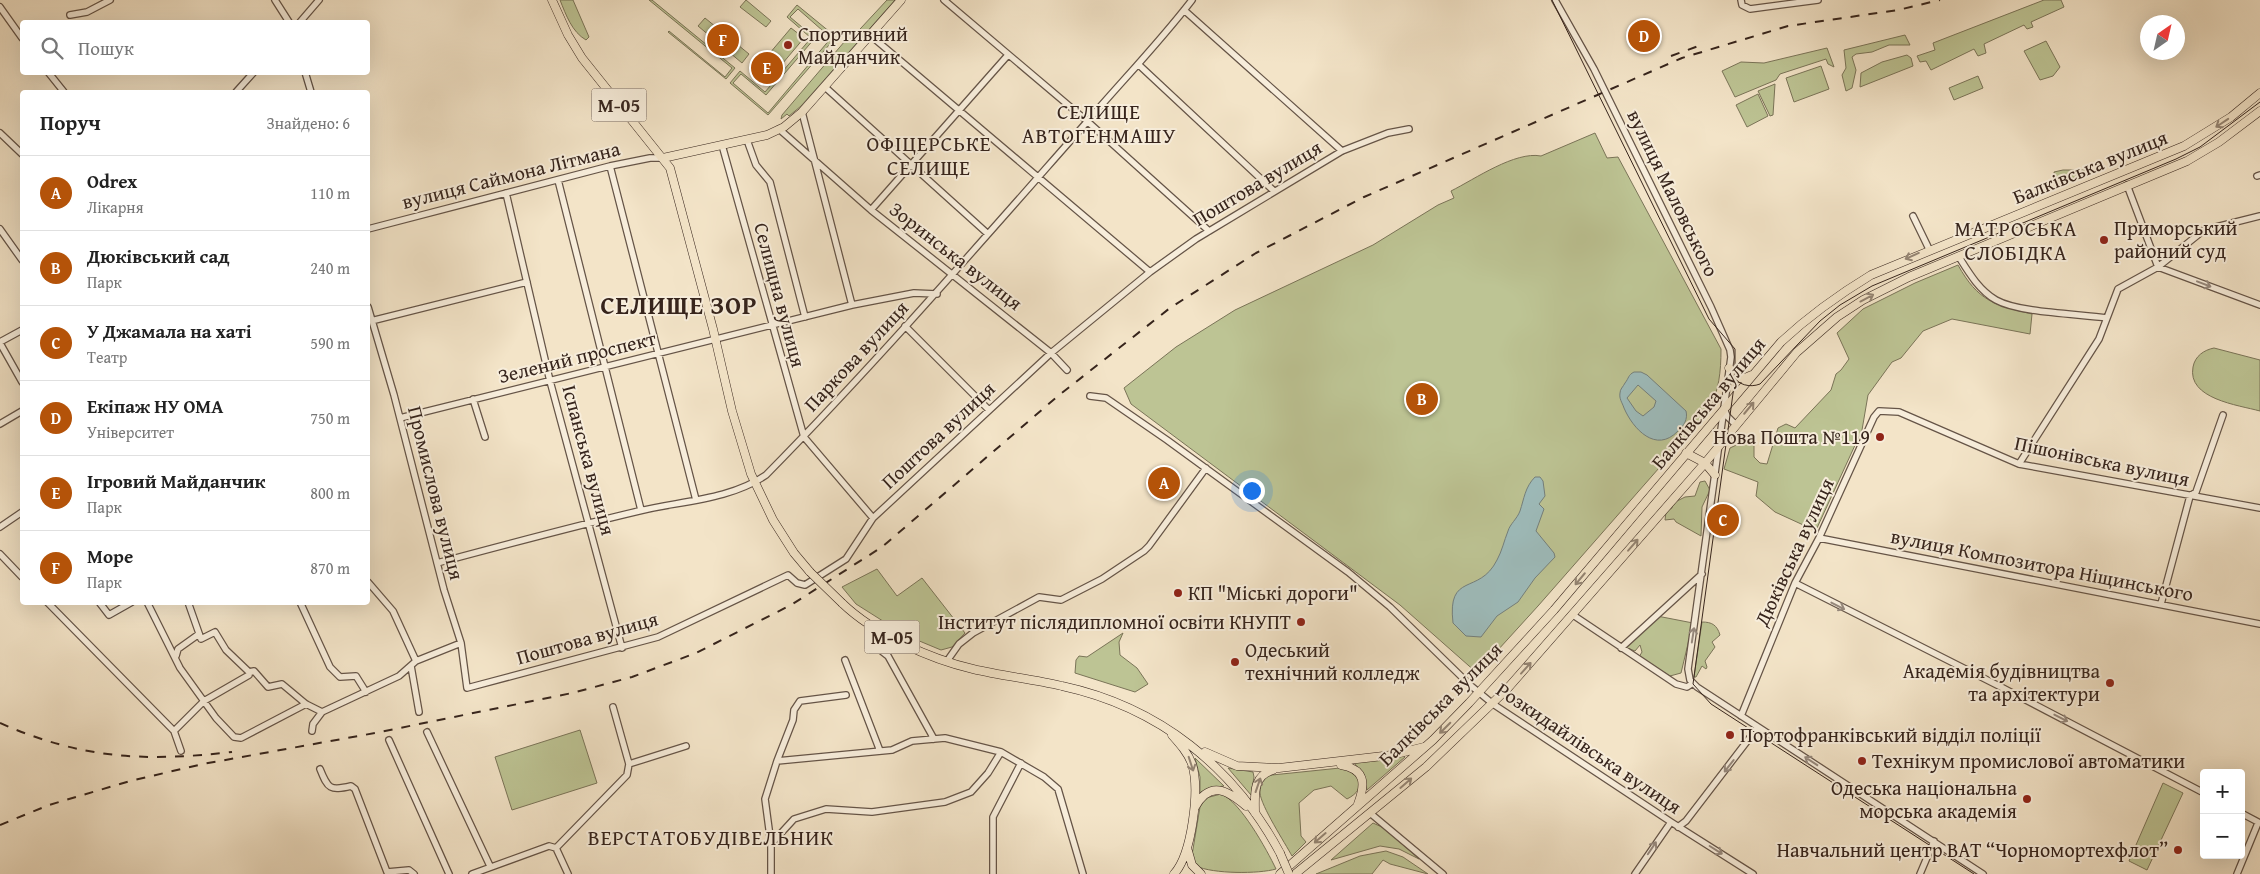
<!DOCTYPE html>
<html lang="uk">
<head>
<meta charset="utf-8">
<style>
	body { margin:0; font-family:"Gentium Book Plus",serif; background:#f6f6f6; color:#222 }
	.controls { position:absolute; right:15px; bottom:15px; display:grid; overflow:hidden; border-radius:5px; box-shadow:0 5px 20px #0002 }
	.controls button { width:45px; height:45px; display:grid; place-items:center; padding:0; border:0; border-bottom:1px solid #e0e0e0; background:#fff; color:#222; font:25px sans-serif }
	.compass { position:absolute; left:2140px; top:15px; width:45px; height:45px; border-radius:50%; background:#fff; box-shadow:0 5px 20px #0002; rotate:34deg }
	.you { position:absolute; left:1251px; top:490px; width:18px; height:18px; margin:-12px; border:4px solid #fff; border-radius:50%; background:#1a73e8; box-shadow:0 0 0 8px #1a73e833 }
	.badge { display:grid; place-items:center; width:32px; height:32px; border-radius:50%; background:#b45309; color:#fff; font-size:16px; font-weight:700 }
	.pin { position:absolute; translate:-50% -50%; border:2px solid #fff; box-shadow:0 1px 5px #0006 }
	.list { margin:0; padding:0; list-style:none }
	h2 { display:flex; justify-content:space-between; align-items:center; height:65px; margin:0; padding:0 20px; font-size:21px }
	h2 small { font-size:16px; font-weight:400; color:#767676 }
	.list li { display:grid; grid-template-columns:32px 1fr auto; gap:15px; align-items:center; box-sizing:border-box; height:75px; padding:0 20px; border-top:1px solid #e0e0e0 }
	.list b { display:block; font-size:19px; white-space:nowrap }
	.list p { margin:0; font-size:16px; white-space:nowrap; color:#767676 }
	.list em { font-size:16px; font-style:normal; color:#767676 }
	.icon { flex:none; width:28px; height:28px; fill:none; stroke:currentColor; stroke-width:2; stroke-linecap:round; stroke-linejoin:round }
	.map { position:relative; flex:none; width:2260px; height:874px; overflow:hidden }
	.search { position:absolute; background:#fff; box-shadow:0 5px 20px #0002; left:20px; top:20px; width:350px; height:55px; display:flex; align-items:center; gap:12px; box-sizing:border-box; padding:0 18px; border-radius:5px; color:#767676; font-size:19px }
	.panel { position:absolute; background:#fff; box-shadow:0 5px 20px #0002; left:20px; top:90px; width:350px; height:515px; border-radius:5px }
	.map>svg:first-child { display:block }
</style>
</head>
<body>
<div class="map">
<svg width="2260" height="874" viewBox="0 0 2260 874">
	<rect width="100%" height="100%" fill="#f3e4c8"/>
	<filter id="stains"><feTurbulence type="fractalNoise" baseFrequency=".004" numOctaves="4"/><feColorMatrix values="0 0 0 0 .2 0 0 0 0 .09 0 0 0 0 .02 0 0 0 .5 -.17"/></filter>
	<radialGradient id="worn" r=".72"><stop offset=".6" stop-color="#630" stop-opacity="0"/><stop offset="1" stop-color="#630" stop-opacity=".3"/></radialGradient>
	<!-- green -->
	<path fill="#bdc494" stroke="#7a7458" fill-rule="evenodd" d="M560,0h13l16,37 -3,3c-14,-8 -20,-25 -26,-40z
		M649,0h3l83,68 -9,11 -58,-47 1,-1 56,46 7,-9z
		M746,0l25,21 -5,6 -26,-20z
		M887,0h8l-94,106 -12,10 -2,-2 -6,5 1,-4 63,-74 3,1z
		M2044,0h17l3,7 -33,15 2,5 -6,2 -3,-4 -40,19 2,9 -8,3 -4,-7 -43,21 -5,-9 -6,1 -3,-6 18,-6 -2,-7z
		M797,5l39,32 -68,78 -38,-32 10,-12 25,21 46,-54 -24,-21zM798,9l33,29 -63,75 -35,-30 8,-9 25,21 49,-57 -25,-21z
		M705,18l44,36 -7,9 -44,-37z
		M791,28l13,10 -38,45 -13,-10z
		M1905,35l5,10h-21l-17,7 -16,2 -4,3 4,13 -4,18 -6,3 -4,-16 4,-7 -2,-18z
		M2046,41l14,26 -7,9 -13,4 -16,-29z
		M1827,48l7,19 -6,-3 -2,-5 -46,15 -4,6 -41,17 -13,-26 19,-9 23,1z
		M1907,55l4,3 2,8 -53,21 1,-14 21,-11z
		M1821,66l8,23 -35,13 -8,-24z
		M1978,76l5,12 -29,12 -5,-12z
		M1775,84l-2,31 -3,1 -12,-25z
		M1758,94l10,22 -21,11 -11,-22z
		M1595,133l12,25 11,-1 103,192c0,23 -2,41 -12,62l-171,195 -61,67 -77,-68 -269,-201 -7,-16 52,-41 59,-37 138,-65 65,-40 16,-7 -3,-7c24,-12 64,-40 90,-35z
		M2063,170h22l1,4 -30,12 -2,-14z
		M1958,265c20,36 36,40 74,49l-2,20 -78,-15 -29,12 -22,27 -9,4 -24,33 -6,35 -45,98 -5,1 -37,-17 -19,-16 2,-14 -34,-13 6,-21 17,-8 7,6v11l6,6 7,1 11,-36 8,-4 9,4 36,-38 5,-16 5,-4 8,-11 -12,-26 26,-24 52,-26z
		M2214,348l46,12v51c-22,-6 -73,-12 -67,-44 2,-11 11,-17 21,-19z
		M1705,481l5,9 -8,17 -1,29 -25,-14 -2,-3 -9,1 1,-8 6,-4 1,-5 12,-6 10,-1 5,-14z
		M877,569l20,27 25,-18 43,55 -13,14 -11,3 -36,-15 -49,-31 -14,-17z
		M1657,616l36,7 -12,50 -11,3 -31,-19 3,-5 -2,-7 -5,6 -10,-4z
		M1702,622c10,0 15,3 18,13l-8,7 3,5 -10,14 2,6 -1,2 -4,-3 -6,11h-2z
		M1123,633l-4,9 1,13 17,13 11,16 -13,8 -60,-19 1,-13 3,-4 8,1z
		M580,730l17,53 -85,27 -17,-53z
		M1404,756l1,1 -38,33 -3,-16 -10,-11z
		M1195,758l29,28 -14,2 -10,5v-16z
		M1228,768l25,4 1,5 -3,18z
		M1340,768c19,4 29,20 7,31l-16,-13 -17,4 -15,13 2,33 5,6 -14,14c-7,-13 -31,-50 -32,-63 0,-9 4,-16 12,-18z
		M2163,783l20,10 -36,77 -18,-9z
		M1221,794c19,7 46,56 55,75 -17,5 -63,5 -80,-3l-4,-11 8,-48 6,-9z
		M1373,823l11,5 35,31 -20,-10 -19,-3 -49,14z
		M1386,851l17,6 25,17 -38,-10 -7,-4 -11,14h-56l44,-18z"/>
	<!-- water -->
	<path fill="#9ebdbd" stroke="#74807d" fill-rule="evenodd" d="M1634,372h7l6,3 39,36c2,8 -2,15 -8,20 -22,23 -45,-2 -54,-23 -2,-6 -5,-9 -4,-15 0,-4 3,-6 5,-10 4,-5 3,-8 9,-11zM1638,385l18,16 -2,6 -11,9 -7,-5 -9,-13z
		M1535,477h5l3,4 2,15 -6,8 5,5 -8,22 18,22 1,4 -20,21 -17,24 -21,14 -16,21 -15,-1 -13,-13c-6,-52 26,-27 44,-63 5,-9 7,-19 11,-29 2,-7 9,-12 12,-20 4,-12 5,-24 15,-34z"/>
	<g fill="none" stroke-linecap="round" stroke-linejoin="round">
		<defs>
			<path id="minor" d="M275,0l14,22
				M944,0l143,121 122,110
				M1555,0l39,69 117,238 19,43 1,7 -43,312 2,11 7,7 286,187
				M1741,0l1,5 8,4 68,-9
				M0,7l22,31
				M1184,10l158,141
				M70,15l17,-3 23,-12
				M300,22l19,-22
				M870,35l280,237
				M1139,65l135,126
				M48,72l16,20
				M305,72l6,20
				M825,87l163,147
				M236,92l18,-20
				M802,112l50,193
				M779,129l92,81 180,143 16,17
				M0,133l22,21
				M747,140l9,25 14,17 35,135
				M722,145l82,292 69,81
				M610,166l86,334
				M2257,176l3,-1
				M558,180l83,330
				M2127,185l31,82 102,38
				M506,193l44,188 72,267
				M871,210l137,-155
				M1913,216l16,33
				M0,229l22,31
				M368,229l242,-63 40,-8h13
				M1959,257c10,16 20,33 37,43 23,13 84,14 111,18
				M368,307l26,88 50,195 17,53 6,45 191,-51 130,-62 9,8 8,2 41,-26 27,-41 178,-165 99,-81 46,-33 146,-88 46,-18 21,-4
				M371,321l156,-39
				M905,326l84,84
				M0,342l22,-12
				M0,343l22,39
				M1090,396l16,2 61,42 181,132 42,35 80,78 23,19 178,118 82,52
				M473,399l12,38
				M1725,411l2,5 9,9
				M400,418l452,-113 62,-12 23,1
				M0,424l22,-13
				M2019,464l80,-125 19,-50 40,-22 46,-37 56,-14
				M0,527l22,-15
				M1819,538l441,86
				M0,554l22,23
				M437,563c67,-18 134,-36 202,-52 41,-10 91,-11 127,-36 111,-113 215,-233 320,-352 35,-41 73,-80 106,-123
				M368,582l25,29 23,50
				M1795,583l206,104 203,106
				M47,602l127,129 7,20
				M99,602l10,13 23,-13
				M147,602l33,66 36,50 18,19 7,1 65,-34
				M188,602l13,37 14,-7 11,18 23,22 5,-1 14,16 14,-3 24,20 16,8
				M300,602l30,65 10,10 16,-1 10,16
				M2161,604l29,-108 6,-4 27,-77
				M1573,615l103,69 11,3 6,-4
				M1621,648l81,-74
				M879,649l9,7 46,83
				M176,656l2,-7 21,-15
				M845,660l35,91
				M947,661l12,-17 14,-11 66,-36 22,3 41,-21 42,-28 5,-5 57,-78
				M411,666l8,46
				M1741,716l54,-133 24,-45 55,-121 5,-6 20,1 120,52 241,44
				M174,731l30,-30 45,-26v-3
				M312,731l1,-7 9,-12 77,-36 17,-15 45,-18
				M427,732l63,134
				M389,740l60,134
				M777,761l16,-41 1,-10 6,-9 46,-6
				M629,764l57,-18
				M320,769c8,20 10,22 31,17l4,3 32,83 22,-2 5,4
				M1370,813l73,61
				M2241,813l19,10
				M1678,827l8,-6 72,-94
				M771,844l-6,-45 12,-38 115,-11 20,-9 33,-3 56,14 43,25 14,12 25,85
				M556,848l71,-73 2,-11 -16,-57
				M556,848l12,26
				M472,874l77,-28 7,2
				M771,874v-30l23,-25 32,-10 46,3 73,-10 26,-10 17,-19 13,-21
				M993,874v-57l28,-54
				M1635,874l36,-52
				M1920,874l14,-33
				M2237,874l21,-51"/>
			<path id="major" d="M552,0l16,35 14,23 88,110 43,161 19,82 19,63 22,46 21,33 16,19
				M663,158l104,-23 17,-8 18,-15 99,-112
				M1729,368l9,10h7l7,-3
				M1686,453l19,10 10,12
				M842,603c32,31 88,56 131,66 29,7 60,10 89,17 97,21 172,81 218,167
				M1172,735c8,9 16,18 20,29 8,26 0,90 -18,110
				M1205,752l32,14 42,2 113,-13 32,-8
				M1341,765c24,4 25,18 17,39
				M1195,807c15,-27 32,-17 51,-1
				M1255,813c0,-18 -3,-37 18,-43
				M1188,851l4,14 9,9
				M1280,874l153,-134 36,-37 85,-93 227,-268c28,-26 57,-47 90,-67l313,-129 47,-29 29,-24
				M1295,874l131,-107 81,-78 198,-226 92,-111 40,-35 26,-17 46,-23 278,-116 32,-19 41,-31"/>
		</defs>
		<!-- minor casing -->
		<use href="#minor" stroke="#655447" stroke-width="8"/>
		<!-- major casing -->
		<use href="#major" stroke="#36241c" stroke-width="9"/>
		<!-- minor -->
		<use href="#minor" stroke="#f7eddb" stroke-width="5.5"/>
		<!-- major -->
		<use href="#major" stroke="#f3e4c8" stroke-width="8"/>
		<!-- tram -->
		<path stroke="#36241c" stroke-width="1" d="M1552,0l157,319 26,30v30l-42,305 18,20 263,170
			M1733,375c4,10 17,13 27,9l60,-63 20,-16 32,-19 304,-127 24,-12 60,-45"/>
		<!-- rail -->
		<path stroke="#36241c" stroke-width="2" stroke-dasharray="9 9" stroke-linecap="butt" d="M1671,56l33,-12
			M0,723c82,36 144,39 232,29
			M0,825l49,-20 81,-24 73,-17 172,-31 197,-40 60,-16 64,-24 95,-48 91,-58 176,-151 112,-88 86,-55 108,-56 318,-139 106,-32 110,-16 42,-10"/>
		<defs>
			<path id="major-bridge" d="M810,572l32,31
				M1280,853l9,21"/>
		</defs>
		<!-- major-bridge casing -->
		<use href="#major-bridge" stroke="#36241c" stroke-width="9" stroke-linecap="butt"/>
		<!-- major-bridge -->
		<use href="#major-bridge" stroke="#f3e4c8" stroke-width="8"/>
	</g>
	<!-- one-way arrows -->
	<defs><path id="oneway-shaft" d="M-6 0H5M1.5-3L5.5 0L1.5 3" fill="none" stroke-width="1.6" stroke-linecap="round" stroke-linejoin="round" transform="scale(1.25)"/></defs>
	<g stroke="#948472">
		<use href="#oneway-shaft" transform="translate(2222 123) rotate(146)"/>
		<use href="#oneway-shaft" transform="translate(1912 256) rotate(156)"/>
		<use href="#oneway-shaft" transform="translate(1867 298) rotate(-28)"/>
		<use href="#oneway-shaft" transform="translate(1749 408) rotate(-50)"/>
		<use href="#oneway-shaft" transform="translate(1633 545) rotate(-49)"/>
		<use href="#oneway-shaft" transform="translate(1580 579) rotate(130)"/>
		<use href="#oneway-shaft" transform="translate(1526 668) rotate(-48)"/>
		<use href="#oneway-shaft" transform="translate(1445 728) rotate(135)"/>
		<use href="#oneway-shaft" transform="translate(1191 764) rotate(72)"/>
		<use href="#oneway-shaft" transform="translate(1406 783) rotate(-41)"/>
		<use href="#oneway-shaft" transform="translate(1258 785) rotate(-71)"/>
		<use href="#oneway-shaft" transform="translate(1320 838) rotate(139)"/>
	</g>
	<g stroke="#96887c">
		<use href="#oneway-shaft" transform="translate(2204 284) rotate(21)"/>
		<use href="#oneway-shaft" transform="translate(1838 606) rotate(27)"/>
		<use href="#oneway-shaft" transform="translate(1693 635) rotate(-81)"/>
		<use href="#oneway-shaft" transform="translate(2061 718) rotate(27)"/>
		<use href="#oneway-shaft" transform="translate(1811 761) rotate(-147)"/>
		<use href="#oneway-shaft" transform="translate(1729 766) rotate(128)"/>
		<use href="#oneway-shaft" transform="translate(1652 848) rotate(-56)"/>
		<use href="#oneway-shaft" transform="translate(1716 850) rotate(32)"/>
	</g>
	<!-- markers -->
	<g fill="#8f2418" stroke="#f7eddb" stroke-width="2">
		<circle cx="788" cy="45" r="5"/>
		<circle cx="2104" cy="240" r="5"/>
		<circle cx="1880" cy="437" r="5"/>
		<circle cx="1178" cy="593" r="5"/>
		<circle cx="1301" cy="622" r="5"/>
		<circle cx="1235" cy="662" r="5"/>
		<circle cx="2110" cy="683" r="5"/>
		<circle cx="1730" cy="735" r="5"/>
		<circle cx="1862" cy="761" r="5"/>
		<circle cx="2027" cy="799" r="5"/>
		<circle cx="2178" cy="850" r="5"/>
	</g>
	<g text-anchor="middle" stroke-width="4" stroke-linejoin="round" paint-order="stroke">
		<!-- shield labels -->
		<g fill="#f7eddb" stroke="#706055" stroke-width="1">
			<rect x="591.5" y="88.5" width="55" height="33" rx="4"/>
			<rect x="864.5" y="620.5" width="55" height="33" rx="4"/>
		</g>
		<g font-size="19" font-weight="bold" fill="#36241c">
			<text x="619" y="112">М-05</text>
			<text x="892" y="644">М-05</text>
		</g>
		<!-- poi labels -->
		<g font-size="20" fill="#36241c" stroke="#f7eddb" text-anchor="start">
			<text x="798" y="41">Спортивний<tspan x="798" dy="23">Майданчик</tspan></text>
			<text x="2114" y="235">Приморський<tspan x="2114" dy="23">районий суд</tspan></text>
			<text x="1870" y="444" text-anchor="end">Нова Пошта №119</text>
			<text x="1188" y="600">КП "Міські дороги"</text>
			<text x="1291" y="629" text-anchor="end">Інститут післядипломної освіти КНУПТ</text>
			<text x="1245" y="657">Одеський<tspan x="1245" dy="23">технічний колледж</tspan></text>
			<text x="2100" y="678" text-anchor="end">Академія будівництва<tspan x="2100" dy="23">та архітектури</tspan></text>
			<text x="1740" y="742">Портофранківський відділ поліції</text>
			<text x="1872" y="768">Технікум промислової автоматики</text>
			<text x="2017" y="795" text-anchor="end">Одеська національна<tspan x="2017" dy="23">морська академія</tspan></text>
			<text x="2168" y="857" text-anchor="end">Навчальний центр ВАТ “Чорномортехфлот”</text>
		</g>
		<!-- street labels -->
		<g font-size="20" fill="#36241c" stroke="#f7eddb">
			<text transform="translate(2090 167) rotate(-22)" y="7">Балківська вулиця</text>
			<text transform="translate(511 175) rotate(-14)" y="7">вулиця Саймона Літмана</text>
			<text transform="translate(1257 183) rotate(-31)" y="7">Поштова вулиця</text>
			<text transform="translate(1673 193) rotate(64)" y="7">вулиця Маловського</text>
			<text transform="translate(956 256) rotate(38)" y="7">Зоринська вулиця</text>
			<text transform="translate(780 295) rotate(75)" y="7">Селищна вулиця</text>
			<text transform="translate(856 356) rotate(-47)" y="7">Паркова вулиця</text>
			<text transform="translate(577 357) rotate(-14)" y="7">Зелений проспект</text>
			<text transform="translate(1708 403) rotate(-50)" y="7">Балківська вулиця</text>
			<text transform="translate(938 435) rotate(-43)" y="7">Поштова вулиця</text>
			<text transform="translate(589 460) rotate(75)" y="7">Іспанська вулиця</text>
			<text transform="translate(2102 461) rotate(12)" y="7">Пішонівська вулиця</text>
			<text transform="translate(436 493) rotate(76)" y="7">Промислова вулиця</text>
			<text transform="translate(1794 552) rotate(-65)" y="7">Дюківська вулиця</text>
			<text transform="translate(2042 565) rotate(11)" y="7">вулиця Композитора Ніщинського</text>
			<text transform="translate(587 638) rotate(-16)" y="7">Поштова вулиця</text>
			<text transform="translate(1440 704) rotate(-45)" y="7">Балківська вулиця</text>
			<text transform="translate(1589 748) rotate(34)" y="7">Розкидайлівська вулиця</text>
		</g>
		<!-- neighbourhood labels -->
		<g font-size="21" letter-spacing="1" fill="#36241c" stroke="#f7eddb">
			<text x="1099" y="119">СЕЛИЩЕ<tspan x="1099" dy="24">АВТОГЕНМАШУ</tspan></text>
			<text x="929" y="151">ОФІЦЕРСЬКЕ<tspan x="929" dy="24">СЕЛИЩЕ</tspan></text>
			<text x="2016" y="236">МАТРОСЬКА<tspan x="2016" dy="24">СЛОБІДКА</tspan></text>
			<text x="711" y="845">ВЕРСТАТОБУДІВЕЛЬНИК</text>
		</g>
		<!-- district labels -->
		<g font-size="25" font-weight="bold" letter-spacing="1" fill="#36241c" stroke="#f7eddb">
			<text x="679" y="314">СЕЛИЩЕ ЗОР</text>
		</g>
	</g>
	<rect width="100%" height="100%" filter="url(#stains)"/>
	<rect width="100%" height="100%" fill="url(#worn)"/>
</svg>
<div class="controls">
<button>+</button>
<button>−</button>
</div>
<svg class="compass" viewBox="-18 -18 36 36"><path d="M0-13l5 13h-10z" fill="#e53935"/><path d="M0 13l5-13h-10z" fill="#767676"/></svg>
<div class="you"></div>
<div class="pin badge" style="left:1164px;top:483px">A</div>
<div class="pin badge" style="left:1422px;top:399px">B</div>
<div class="pin badge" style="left:1723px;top:520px">C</div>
<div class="pin badge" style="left:1644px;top:36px">D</div>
<div class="pin badge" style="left:767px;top:68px">E</div>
<div class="pin badge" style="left:723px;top:40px">F</div>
<div class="search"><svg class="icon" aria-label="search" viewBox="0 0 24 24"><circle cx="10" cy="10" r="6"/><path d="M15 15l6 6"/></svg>Пошук</div>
<section class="panel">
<h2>Поруч<small>Знайдено: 6</small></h2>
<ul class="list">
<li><span class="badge">A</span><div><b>Odrex</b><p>Лікарня</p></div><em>110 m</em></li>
<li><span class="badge">B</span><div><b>Дюківський сад</b><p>Парк</p></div><em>240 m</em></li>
<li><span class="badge">C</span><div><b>У Джамала на хаті</b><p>Театр</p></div><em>590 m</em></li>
<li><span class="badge">D</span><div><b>Екіпаж НУ ОМА</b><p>Університет</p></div><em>750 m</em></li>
<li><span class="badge">E</span><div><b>Ігровий Майданчик</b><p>Парк</p></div><em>800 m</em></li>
<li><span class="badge">F</span><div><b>Море</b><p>Парк</p></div><em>870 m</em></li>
</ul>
</section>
</div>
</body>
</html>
